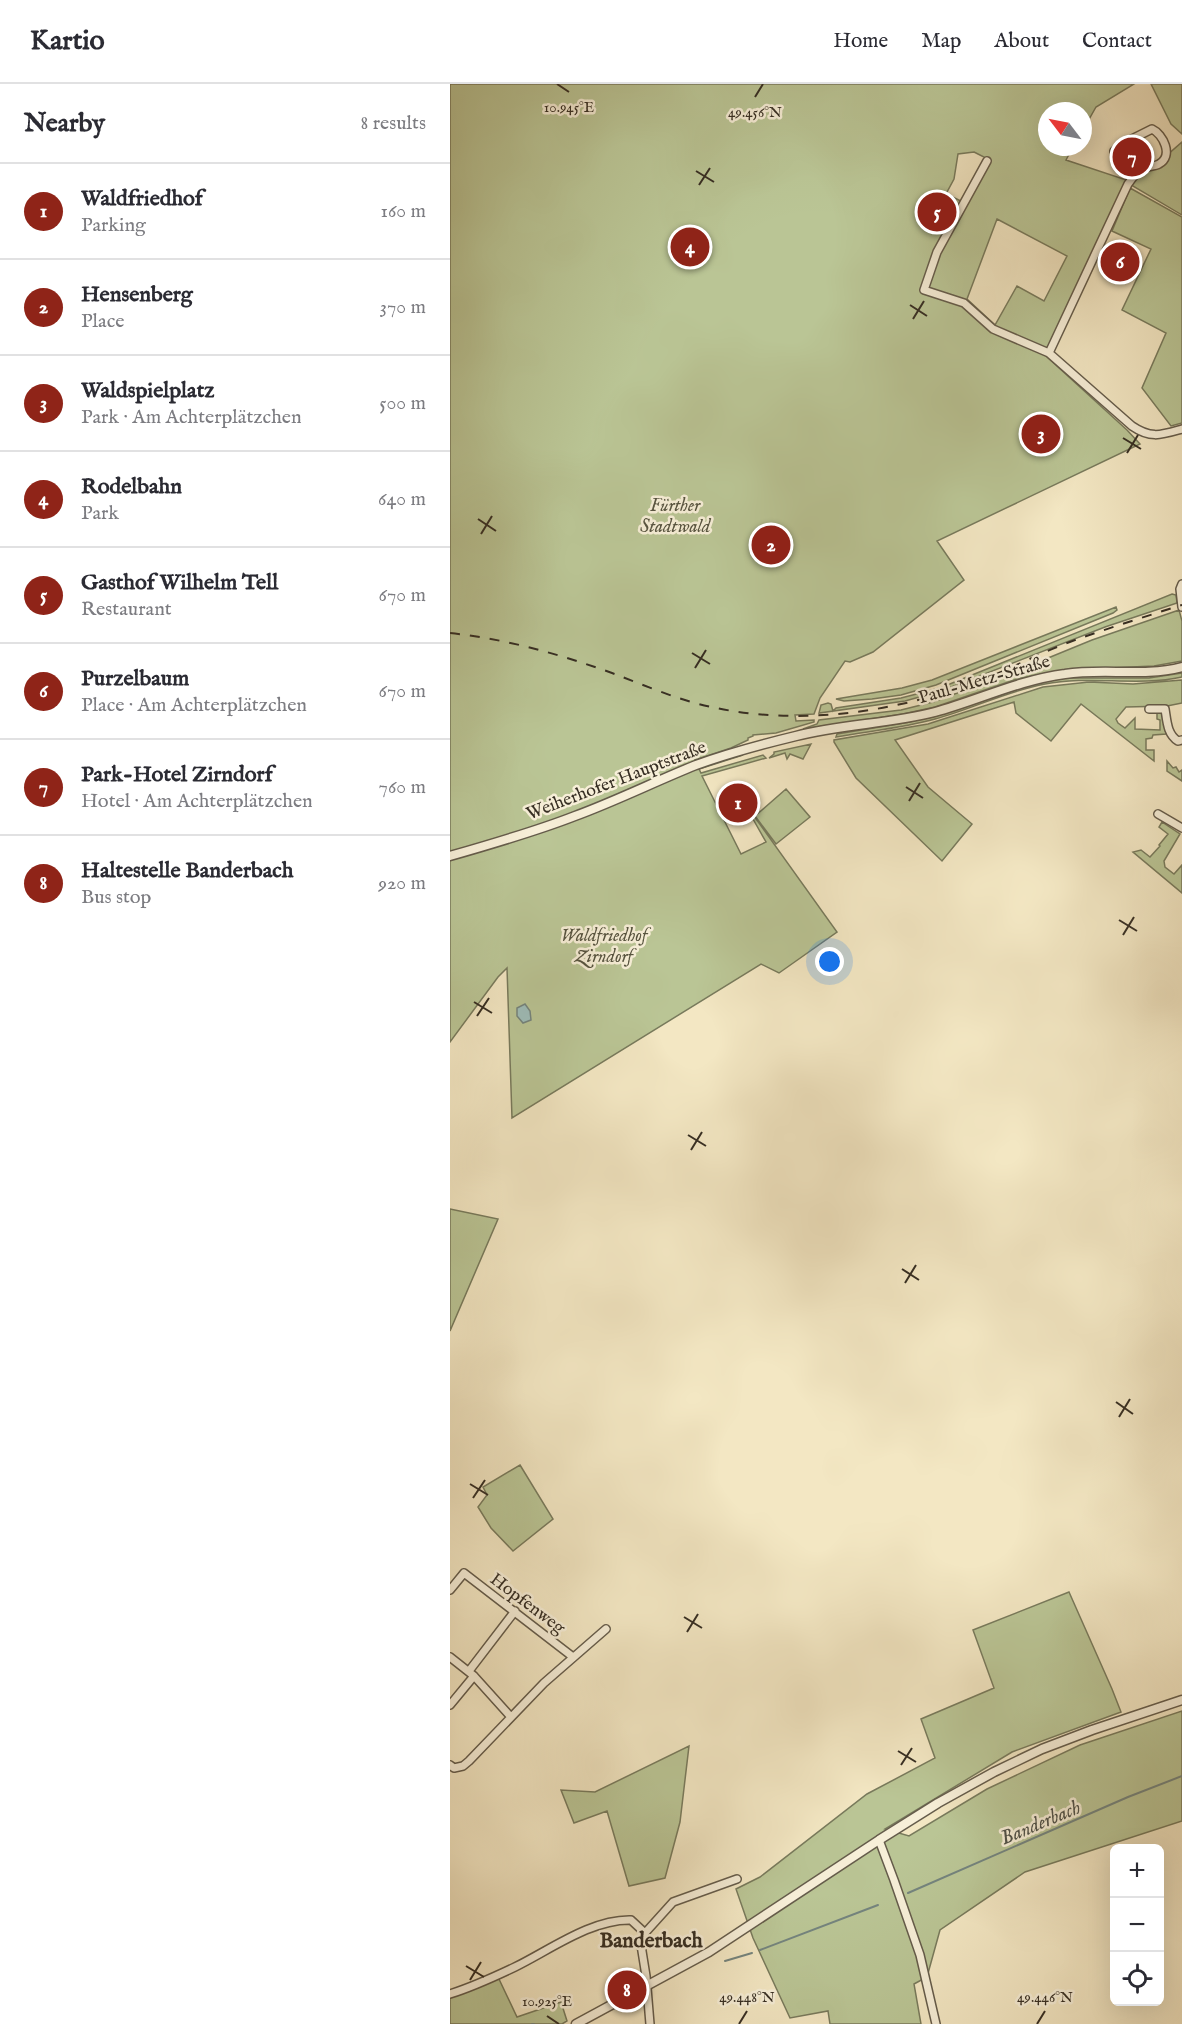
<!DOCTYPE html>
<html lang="en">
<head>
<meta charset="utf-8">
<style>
	body { margin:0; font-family:"IM FELL English",serif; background:#f7f7f7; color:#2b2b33 }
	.controls { position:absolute; right:18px; bottom:18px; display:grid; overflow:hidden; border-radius:9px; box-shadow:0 6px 24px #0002 }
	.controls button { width:54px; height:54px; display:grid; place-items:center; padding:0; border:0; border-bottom:2px solid #e1e1e2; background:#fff; color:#2b2b33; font:30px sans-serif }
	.compass { position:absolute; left:588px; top:18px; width:54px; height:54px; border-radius:50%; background:#fff; box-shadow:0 6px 24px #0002; rotate:302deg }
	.you { position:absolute; left:380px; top:878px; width:21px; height:21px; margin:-15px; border:4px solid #fff; border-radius:50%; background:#1a73e8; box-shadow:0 0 0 9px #1a73e833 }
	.badge { display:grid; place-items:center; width:39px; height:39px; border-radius:50%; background:#8f2418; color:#fff; font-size:20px; font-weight:700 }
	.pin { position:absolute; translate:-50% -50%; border:3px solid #fff; box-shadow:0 2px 6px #0006 }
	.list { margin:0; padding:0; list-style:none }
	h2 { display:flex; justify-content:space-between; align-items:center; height:78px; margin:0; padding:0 24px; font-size:26px }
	h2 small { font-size:20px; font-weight:400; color:#7c7c81 }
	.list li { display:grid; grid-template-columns:39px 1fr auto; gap:18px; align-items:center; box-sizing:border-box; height:96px; padding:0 24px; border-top:2px solid #e1e1e2 }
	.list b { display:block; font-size:22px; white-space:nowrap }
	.list p { margin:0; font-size:20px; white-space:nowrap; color:#7c7c81 }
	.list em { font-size:20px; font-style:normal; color:#7c7c81 }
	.icon { flex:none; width:33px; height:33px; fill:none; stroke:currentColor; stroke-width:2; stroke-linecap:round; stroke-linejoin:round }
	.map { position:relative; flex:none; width:732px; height:1940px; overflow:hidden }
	header { display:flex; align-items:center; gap:36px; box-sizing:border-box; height:84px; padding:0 30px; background:#fff; border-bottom:2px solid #e1e1e2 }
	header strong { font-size:28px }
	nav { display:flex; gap:33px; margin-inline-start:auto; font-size:21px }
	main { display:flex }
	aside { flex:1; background:#fff }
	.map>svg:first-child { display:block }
</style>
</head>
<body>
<header>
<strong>Kartio</strong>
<nav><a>Home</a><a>Map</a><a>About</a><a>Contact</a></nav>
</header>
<main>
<aside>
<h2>Nearby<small>8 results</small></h2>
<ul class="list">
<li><span class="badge">1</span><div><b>Waldfriedhof</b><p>Parking</p></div><em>160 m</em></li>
<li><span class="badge">2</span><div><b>Hensenberg</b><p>Place</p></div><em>370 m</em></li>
<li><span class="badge">3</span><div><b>Waldspielplatz</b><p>Park · Am Achterplätzchen</p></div><em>500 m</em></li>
<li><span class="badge">4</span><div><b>Rodelbahn</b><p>Park</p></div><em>640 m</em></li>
<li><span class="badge">5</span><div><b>Gasthof Wilhelm Tell</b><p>Restaurant</p></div><em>670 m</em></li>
<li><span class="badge">6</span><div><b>Purzelbaum</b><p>Place · Am Achterplätzchen</p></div><em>670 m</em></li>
<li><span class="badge">7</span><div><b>Park-Hotel Zirndorf</b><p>Hotel · Am Achterplätzchen</p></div><em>760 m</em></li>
<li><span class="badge">8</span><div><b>Haltestelle Banderbach</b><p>Bus stop</p></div><em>920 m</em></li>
</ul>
</aside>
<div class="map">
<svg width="732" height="1940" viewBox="0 0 732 1940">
	<rect width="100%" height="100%" fill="#f3e7c3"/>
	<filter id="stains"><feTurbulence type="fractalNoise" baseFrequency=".00333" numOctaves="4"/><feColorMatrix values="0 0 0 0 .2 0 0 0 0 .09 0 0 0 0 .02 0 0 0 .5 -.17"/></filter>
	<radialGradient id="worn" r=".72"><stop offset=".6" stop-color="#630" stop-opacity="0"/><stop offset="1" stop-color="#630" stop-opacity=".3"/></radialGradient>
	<!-- green -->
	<path fill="#bac595" stroke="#787a5c" stroke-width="1.5" fill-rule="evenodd" d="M0,0h684l-38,23 -13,23v-19h-36v36h26l-7,13 60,20 6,-6 27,-12 23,-20v73l-54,-32 -83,172 82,75 13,14 -203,97 27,39 -91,72 -23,10 -5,-1 -25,37 -6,16 -19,1 1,6 18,-1v2l-38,11 -23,2v1l-5,2v2l-17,8 -36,12 4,8 32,-12 12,-1 -44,14 2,4 62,-18 3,3 -64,18 39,78 25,-12 -13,-23 1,-3 83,116 -58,41 -18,-9 -249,154 -5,-150 -9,9 -48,65zM524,68l14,7 -23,44 -19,-9 8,-15 4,-25zM547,135l70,37 -23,45 -27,-15 -22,39 -28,-26z
		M701,0h31v50l-11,-10z
		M680,104l52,29v206l-11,3 -29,-38 24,-55 -44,-23 29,-61 -39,-18z
		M722,510l4,1 1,8 -72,24 -164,64 -36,10 -86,12 2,-8 7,-2 3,1 2,7 3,-3 65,-10 39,-10z
		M666,523l1,3 -4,3 -177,72 -35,10 -29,4 -28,2 -8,-2 66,-11 30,-8z
		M729,526l3,11v40l-28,5 -91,4 -46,9 -82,28 -32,7 -100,15 14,-5 2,-4 82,-10 32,-8 81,-30 78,-32z
		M732,589v4c-45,10 -92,-2 -137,7 -38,7 -73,25 -110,35 -32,9 -66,12 -99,18l1,-3 73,-12 122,-38 32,-6h85z
		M732,596v23l-15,3 -41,1 -10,12 2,4 7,5 10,-10v11l25,1v-10l-3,-1v-7l3,-1 3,4 3,19 -13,1 -1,3 -6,1v11h8v11l-73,-57 -30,37 -35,-28 -2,-11 -119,38 33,47 44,37 -30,37 -86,-83 -22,-36v-2l94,-16 115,-37 46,-5 44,2z
		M361,660l-8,15 -13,-5 -3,5 -2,-6 -16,5 5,-4v-2z
		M717,677l6,7 3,-1 3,5 3,-2v11l-15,-10z
		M336,705l24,28 -34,27 -21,-28z
		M712,738l18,12 -16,27 1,6 9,7 8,-9v28l-49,-41 8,-2 9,7 10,-11 -1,-1 9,-11 -9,-7z
		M0,1125l48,10 -48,112z
		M70,1381l33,54 -40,32 -22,-23 -13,-21 9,-12 -4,-8z
		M619,1508l43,97 9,23 -109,40 -127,77 24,7 78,-47 93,-44 102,-34v110l-157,51 -85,58 -13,47 -13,7 7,40h-91l-2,-13 -38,7 -37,-80 -17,-49 24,-12 107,-83 68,-36 -14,-39 73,-31 -21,-58z
		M239,1662l-9,76 -15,56 -36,8 -22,-75 -33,12 -13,-33 34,2z
		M48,1893l19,40 44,-15 6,19 -5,3h-112v-31z"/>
	<!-- water -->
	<path fill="#9ebebb" stroke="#74847e" stroke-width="1.5" d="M75,920l5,7 1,9 -8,3 -6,-7v-8z"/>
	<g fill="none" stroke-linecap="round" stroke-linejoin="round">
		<!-- stream -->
		<path stroke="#74847e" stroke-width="2" d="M458,1809l220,-96 54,-21
			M310,1866l118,-45
			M275,1877l27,-8
			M82,1940h2"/>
		<defs>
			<path id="minor" d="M537,77l-50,91 -13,38 40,13 29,26 56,24 83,73c19,13 29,9 50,3
				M599,269l79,-169c4,-5 7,-11 13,-15 5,-3 13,-2 18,-5 15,-8 4,-30 -7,-35l-24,12 -14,10
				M732,500l-2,5 2,18
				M699,625h16c2,12 2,25 13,32l4,-1
				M708,730l24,14
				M0,1506l14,-17 109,84
				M0,1573l24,19 36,40
				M19,1587l46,-60
				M0,1621l24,-29
				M0,1681l4,3 9,-2 6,-5 75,-78 62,-54
				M429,1756l15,40 26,75 16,69
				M0,1910c22,-7 44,-17 65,-27 35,-17 76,-48 116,-47l14,13
				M200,1940l-4,-48 -5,-31 4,-12 28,-31 64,-23"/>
			<path id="tertiary" d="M0,772c42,-12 84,-24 125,-40 41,-15 81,-35 121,-51 33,-12 67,-21 100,-29 46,-12 93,-12 139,-24 44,-12 84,-32 130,-38 39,-6 78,3 117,-7
				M126,1940l133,-72 170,-112 59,-37 56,-31 48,-23 50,-19 90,-30"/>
		</defs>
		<!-- minor casing -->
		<use href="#minor" stroke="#655c4b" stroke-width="10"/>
		<!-- tertiary casing -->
		<use href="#tertiary" stroke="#655c4b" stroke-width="11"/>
		<!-- minor -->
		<use href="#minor" stroke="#f7efd8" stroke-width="7"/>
		<!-- tertiary -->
		<use href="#tertiary" stroke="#f7efd8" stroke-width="8"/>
		<!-- rail -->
		<path stroke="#362e23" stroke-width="2" stroke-dasharray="10 10" stroke-linecap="butt" d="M0,549c56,6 109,21 162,40 32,12 66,27 99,34 88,19 179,6 263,-24 35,-13 69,-32 104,-44 34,-12 69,-23 104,-34"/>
	</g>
	<!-- ticks -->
	<path fill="none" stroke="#362e23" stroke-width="2" d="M107,0l12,8M305,13l8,-13M246,87l18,11M249,101l11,-17M460,221l17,11M463,235l11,-18M673,354l18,11M677,369l11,-18M28,435l18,12M31,450l11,-18M242,569l18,11M245,584l11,-18M456,703l17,11M459,717l11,-18M669,836l18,11M673,851l11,-18M24,918l18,11M27,932l12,-18M238,1051l18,11M241,1066l11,-18M452,1185l17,11M455,1199l11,-18M666,1318l17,12M669,1333l11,-18M20,1400l18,11M23,1414l12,-18M234,1533l18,11M237,1548l11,-18M448,1667l18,11M451,1681l11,-17M16,1882l18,11M20,1896l11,-18M97,1932l12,8M289,1940l8,-13M587,1940l8,-13"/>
	<g text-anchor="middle" stroke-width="5" stroke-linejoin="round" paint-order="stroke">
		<!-- park labels -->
		<g font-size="18" font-style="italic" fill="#575440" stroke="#f7efd8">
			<text x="225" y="427">Fürther<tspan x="225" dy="21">Stadtwald</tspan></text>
			<text x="154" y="857">Waldfriedhof<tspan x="154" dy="21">Zirndorf</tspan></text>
		</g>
		<!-- street labels -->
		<g font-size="18" fill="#362e23" stroke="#f7efd8">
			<text transform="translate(534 595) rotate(-16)" y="6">Paul-Metz-Straße</text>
			<text transform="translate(166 696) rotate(-21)" y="6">Weiherhofer Hauptstraße</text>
			<text transform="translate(78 1519) rotate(37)" y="6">Hopfenweg</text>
		</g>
		<!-- water labels -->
		<g font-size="20" font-style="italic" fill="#505249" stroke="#f7efd8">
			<text transform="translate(590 1738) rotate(-23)" y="7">Banderbach</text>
		</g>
		<!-- quarter labels -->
		<g font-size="21" font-weight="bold" fill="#362e23" stroke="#f7efd8">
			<text x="201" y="1863">Banderbach</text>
		</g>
	</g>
	<g font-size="15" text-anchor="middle" fill="#362e23" stroke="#f7efd8" stroke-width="5" stroke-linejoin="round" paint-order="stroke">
		<text x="119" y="28">10.945°E</text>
		<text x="305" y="33">49.456°N</text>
		<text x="297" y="1918">49.448°N</text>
		<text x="595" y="1918">49.446°N</text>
		<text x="97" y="1922">10.925°E</text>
	</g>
	<rect width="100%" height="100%" filter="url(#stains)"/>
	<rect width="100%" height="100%" fill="url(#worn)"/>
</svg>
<div class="controls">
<button>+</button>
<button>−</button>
<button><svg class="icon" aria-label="locate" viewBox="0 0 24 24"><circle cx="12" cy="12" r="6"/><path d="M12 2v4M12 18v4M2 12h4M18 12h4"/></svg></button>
</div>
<svg class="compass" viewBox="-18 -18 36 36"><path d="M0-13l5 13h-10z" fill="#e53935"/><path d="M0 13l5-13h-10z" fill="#7c7c81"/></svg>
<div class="you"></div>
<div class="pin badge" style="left:288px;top:719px">1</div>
<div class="pin badge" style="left:321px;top:461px">2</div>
<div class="pin badge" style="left:591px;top:350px">3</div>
<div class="pin badge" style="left:240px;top:163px">4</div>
<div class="pin badge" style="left:487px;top:128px">5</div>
<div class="pin badge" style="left:670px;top:178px">6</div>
<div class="pin badge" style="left:682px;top:73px">7</div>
<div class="pin badge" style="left:177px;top:1906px">8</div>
</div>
</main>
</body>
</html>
